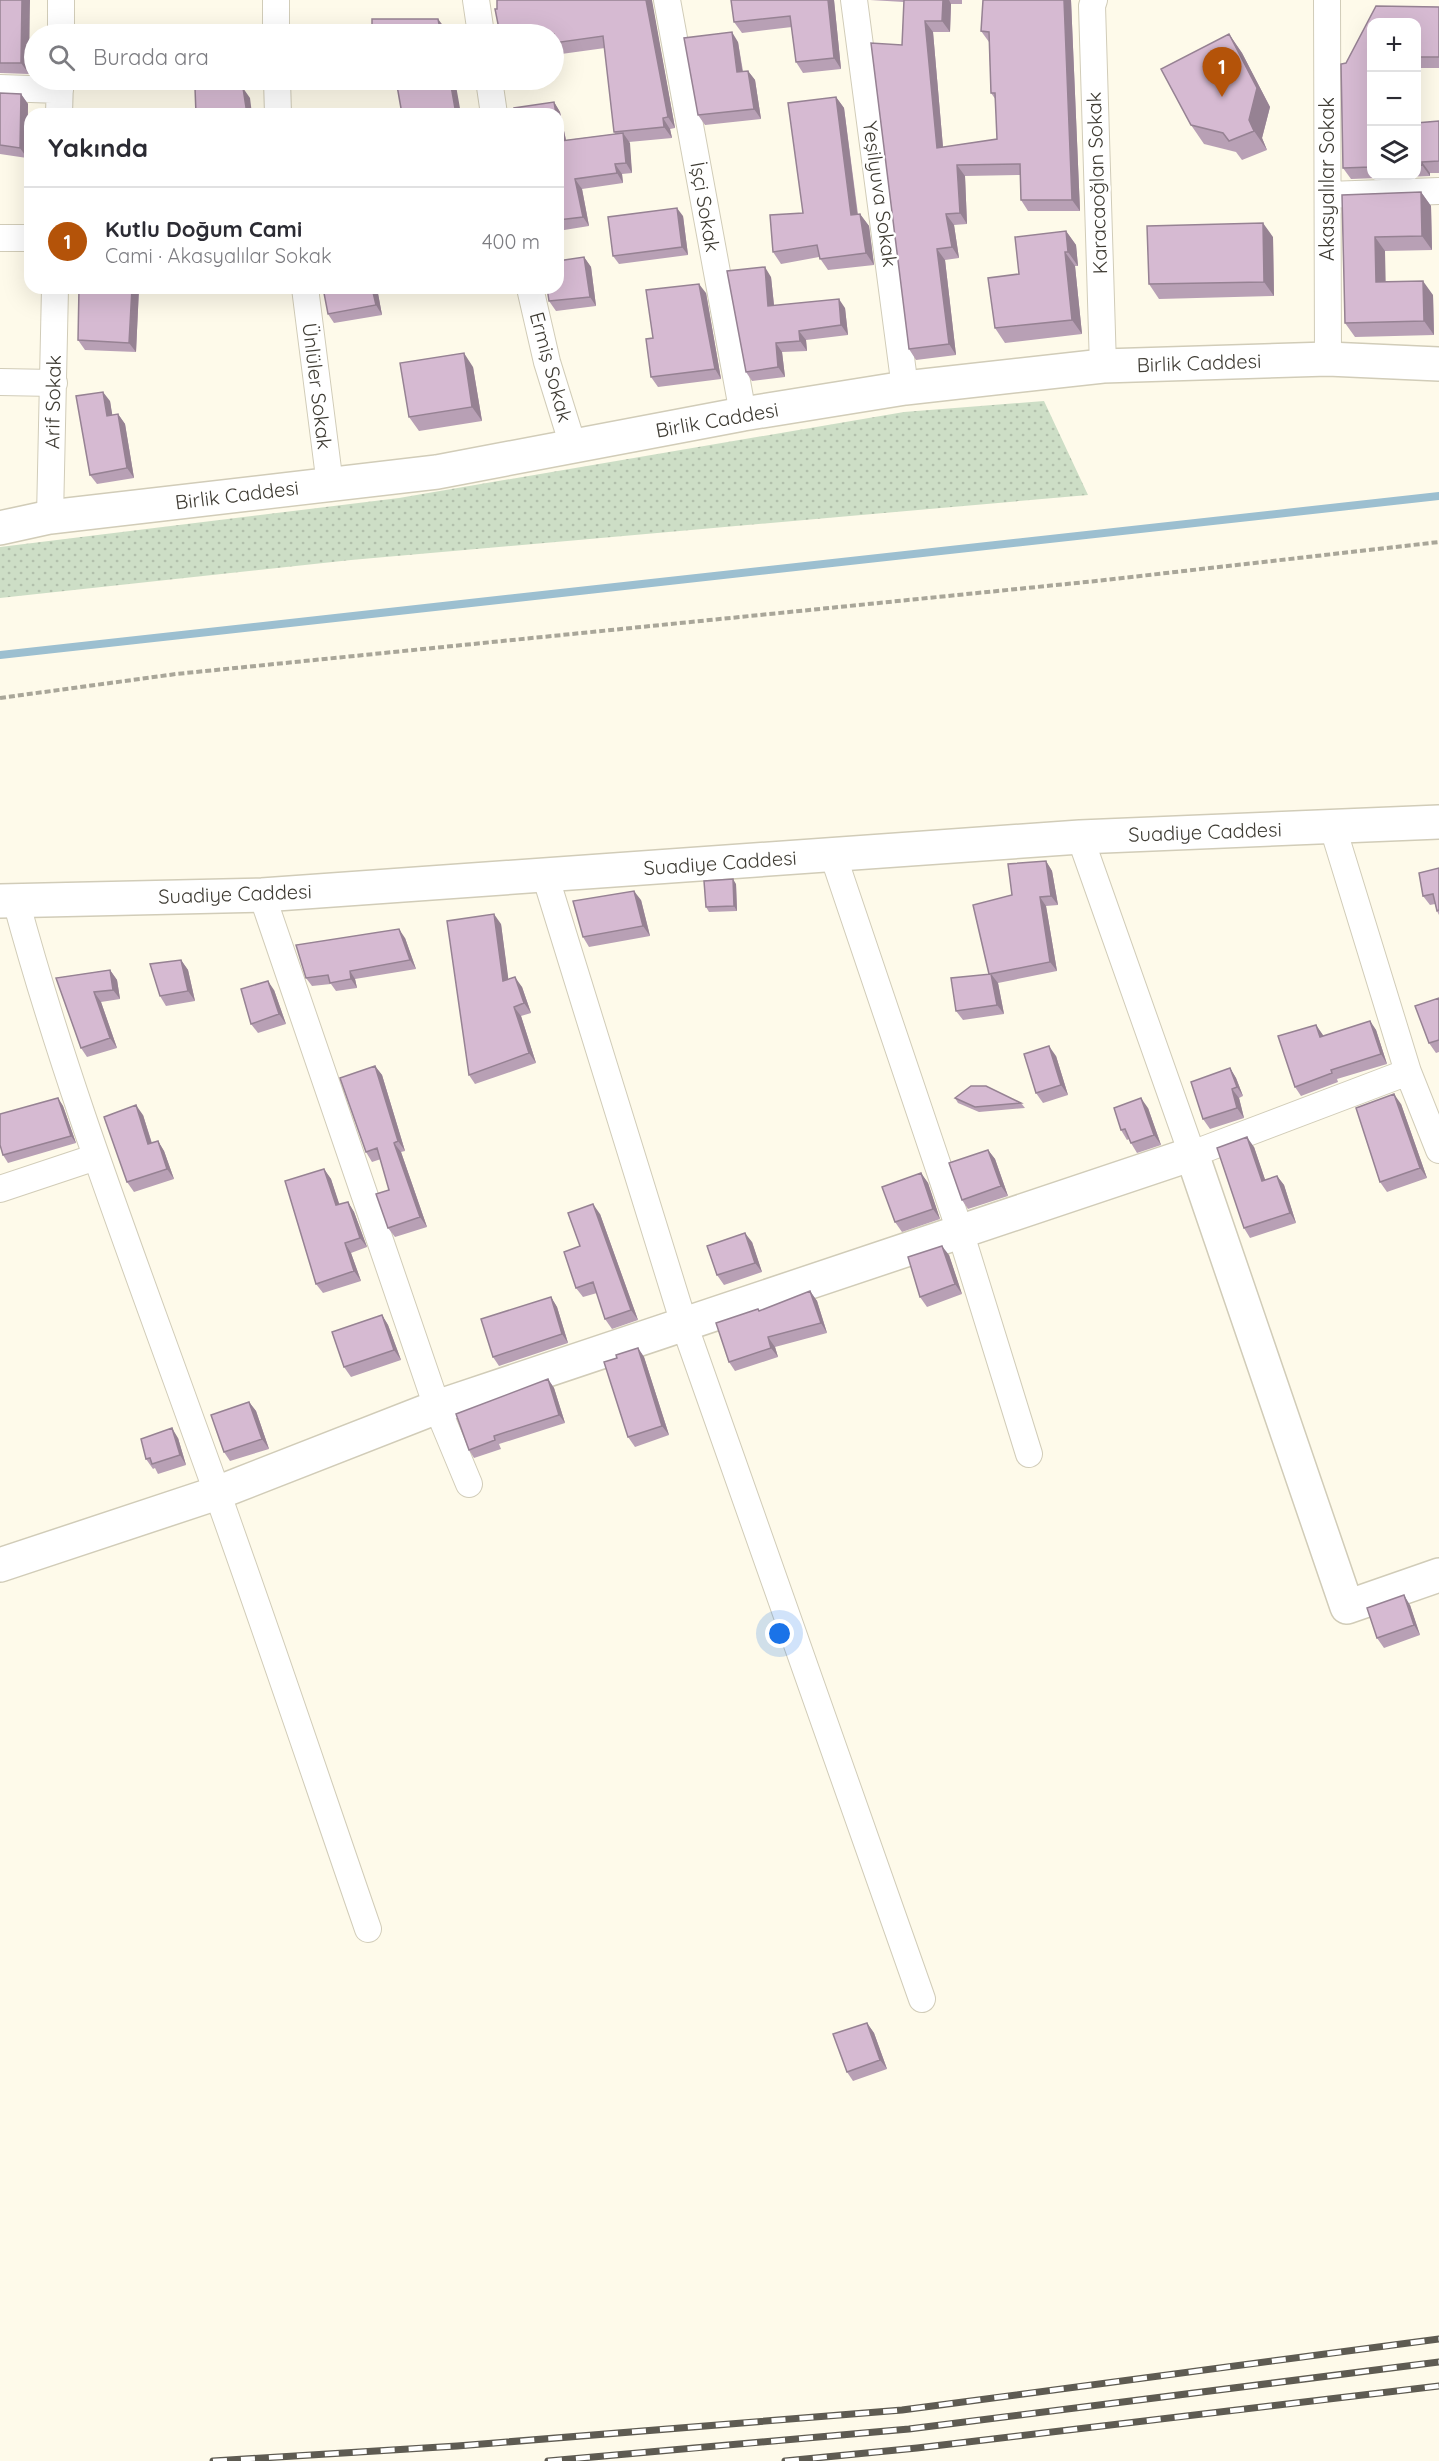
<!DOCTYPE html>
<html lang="tr">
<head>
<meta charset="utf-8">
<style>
	body { margin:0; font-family:Quicksand,sans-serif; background:#f2f2f3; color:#2b2b33 }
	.controls { position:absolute; right:18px; top:18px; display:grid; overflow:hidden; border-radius:12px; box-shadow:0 6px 24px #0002 }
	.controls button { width:54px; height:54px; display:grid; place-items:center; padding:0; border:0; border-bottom:2px solid #e1e1e2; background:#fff; color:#2b2b33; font:30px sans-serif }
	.you { position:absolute; left:780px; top:1634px; width:21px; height:21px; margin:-15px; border:4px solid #fff; border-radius:50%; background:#1a73e8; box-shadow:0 0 0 9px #1a73e833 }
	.badge { display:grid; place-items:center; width:39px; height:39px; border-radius:50%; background:#b45309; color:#fff; font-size:20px; font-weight:700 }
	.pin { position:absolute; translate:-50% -50px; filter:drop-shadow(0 2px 3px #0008) }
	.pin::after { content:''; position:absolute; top:32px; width:21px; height:18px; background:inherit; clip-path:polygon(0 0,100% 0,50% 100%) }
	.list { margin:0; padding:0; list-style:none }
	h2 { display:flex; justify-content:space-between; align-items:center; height:78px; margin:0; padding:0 24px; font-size:26px }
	h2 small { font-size:20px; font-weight:400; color:#7c7c81 }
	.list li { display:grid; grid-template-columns:39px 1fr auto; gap:18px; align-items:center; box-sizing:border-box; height:108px; padding:0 24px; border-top:2px solid #e1e1e2 }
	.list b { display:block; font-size:22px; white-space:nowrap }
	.list p { margin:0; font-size:20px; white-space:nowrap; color:#7c7c81 }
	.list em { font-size:20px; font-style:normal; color:#7c7c81 }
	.icon { flex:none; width:33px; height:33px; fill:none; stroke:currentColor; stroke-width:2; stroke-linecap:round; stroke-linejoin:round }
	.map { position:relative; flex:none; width:1439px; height:2461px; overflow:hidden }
	.search { position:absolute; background:#fff; box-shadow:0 6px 24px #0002; left:24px; top:24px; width:540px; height:66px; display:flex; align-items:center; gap:15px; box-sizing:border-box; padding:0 21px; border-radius:33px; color:#7c7c81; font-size:22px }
	.panel { position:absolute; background:#fff; box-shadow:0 6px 24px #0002; left:24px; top:108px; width:540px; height:186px; border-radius:18px }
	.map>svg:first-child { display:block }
</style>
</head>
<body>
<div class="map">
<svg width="1439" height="2461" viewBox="0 0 1439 2461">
	<defs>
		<pattern id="park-dots" width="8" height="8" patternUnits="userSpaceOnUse" patternTransform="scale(1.5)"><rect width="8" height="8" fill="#cddec6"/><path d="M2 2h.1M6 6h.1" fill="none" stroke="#b1bfab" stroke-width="1.8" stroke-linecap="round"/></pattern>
	</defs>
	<rect width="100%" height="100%" fill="#fefaea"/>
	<!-- park -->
	<path fill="url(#park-dots)" d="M1044,401l44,94 -737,65 -351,38v-51l399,-49 505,-86z"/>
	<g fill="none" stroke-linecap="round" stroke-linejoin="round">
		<!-- stream -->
		<path stroke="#9cbfd0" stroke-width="8" d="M0,655l1439,-159"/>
		<defs>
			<path id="minor" d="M276,0v34
				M476,0l5,34
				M667,0l76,414
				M854,0l51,388
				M1094,0l-2,6 11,360
				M1327,0l1,359
				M61,34v-34
				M277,80l1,34
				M489,80l5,34
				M0,88l60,2
				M59,114l1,-34
				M1328,195l111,-4
				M0,238h30
				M305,288l25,197
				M530,288l17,74 26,84
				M0,382l54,1
				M50,517l5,-229
				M1333,828l75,244 31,78
				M1080,837l112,317 216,-82
				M833,855l127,376 69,223
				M545,875l139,449 238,675
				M262,895l175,512 32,77
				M16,901c49,181 117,357 180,533 60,164 115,330 172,495
				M0,1189l96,-32"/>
			<path id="tertiary" d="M0,528l50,-11 387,-45 306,-58 162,-26 198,-22 225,-7 111,5
				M0,1565l217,-72 220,-86 755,-253 155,453 92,-32"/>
			<path id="secondary" d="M0,901l262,-6 818,-58 359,-15"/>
		</defs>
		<!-- minor casing -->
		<use href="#minor" stroke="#d1ccb8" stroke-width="28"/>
		<!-- tertiary casing -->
		<use href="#tertiary" stroke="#d1ccb8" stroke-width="36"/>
		<!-- secondary casing -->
		<use href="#secondary" stroke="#d1ccb8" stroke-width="36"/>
		<!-- path -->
		<path stroke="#a9a699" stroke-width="4" stroke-dasharray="6 3" stroke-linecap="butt" d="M0,698l176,-24 920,-93 343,-39"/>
		<!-- minor -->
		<use href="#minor" stroke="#fff" stroke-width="26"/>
		<!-- tertiary -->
		<use href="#tertiary" stroke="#fff" stroke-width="33"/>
		<!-- secondary -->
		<use href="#secondary" stroke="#fff" stroke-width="33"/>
		<defs>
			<path id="rail" d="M213,2461l244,-15 445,-36 537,-71
				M548,2461l361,-32 530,-67
				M785,2461l132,-13 522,-62"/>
		</defs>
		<!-- rail casing -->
		<use href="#rail" stroke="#5e5b52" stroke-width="7"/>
		<!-- rail -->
		<use href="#rail" stroke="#fff" stroke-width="4.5" stroke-dasharray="14" stroke-linecap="butt"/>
	</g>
	<!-- wall -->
	<path fill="#b8a0b5" d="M0,0l29,74 -29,-1z
		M834,0l7,69 -38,4 -7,-11 -4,-35 -50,6 -8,-11z
		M870,0h92v4h-11l-1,28h-17l10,115 54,-8 -1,-39 -5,-7 -2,-51 -8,-11 2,-31h88l9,211h-52l-7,-11 -1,-25 -55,1 2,48 -13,1 5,33 -14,2 11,95 -40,5 -7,-11 -7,-304 2,-43z
		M652,3l23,125 -5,1 2,9 -43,4 3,31 -10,1 1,9 -41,6 7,37 -31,5v-117l-4,-12 6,10 6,28 49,-6 -1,-2 -9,-84 -51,7v-21z
		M1376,6l63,1v61h-23v-46h-45v154h45v-53l23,-2v52h-9v3l-79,3 -8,-11 -2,-104 5,-1z
		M1229,34l13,19 28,54 -8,31 5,12 -25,10 -6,-8 -32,-8 -13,-19z
		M738,42l5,29h5l7,9 6,39 -56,6 -7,-10z
		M0,93l21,1 7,10 -1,54 -27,-4z
		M836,97l8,11 14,106h2l9,12 5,39 -46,5 -9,-13 -38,7 -8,-12 30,-39z
		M1421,192l10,14 1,44 -47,1v31l48,13 1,40 -79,2 -10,-14 -3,-128z
		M683,216l5,39 -69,9 -6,-8z
		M1066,231l10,14 2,21h-3l7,68 -77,9 -10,-15z
		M1273,237l1,59 -115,3 -10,-15z
		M584,257l7,10 5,39 -40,5 -7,-10z
		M771,277l3,28 71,3 3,27 -42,5 1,11 -25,1 3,25 -33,4 -6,-9z
		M139,288l-3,64 -51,-2 -7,-10z
		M377,288l5,27 -48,8 -6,-9z
		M706,293l15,86 -63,8 -7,-10 2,-39z
		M473,367l9,54 -63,10 -10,-14z
		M110,401l2,14 6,-1 7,10 9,54 -37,6 -7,-9z
		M1046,861l6,10 6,34 -12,1 11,65 -59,12 6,31 -41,6 -7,-9 33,-37 23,-79z
		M1439,868v47l-2,-4 -2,-7 -5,1 -7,-9z
		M736,884l1,27 -28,1 -3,-5z
		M641,900l9,36 -61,11 -6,-10z
		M501,924l7,55 14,8 9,26 -10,3 15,47 -61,21 -6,-9z
		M405,938l11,31 -61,10 2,9 -21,3 -5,-7 -19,2 -6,-8z
		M181,960l7,10 7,31 -29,5 -6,-10z
		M110,970l7,10 3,19 -19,3 16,46 -30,9 -6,-9 -25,-70z
		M274,990l12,34 -28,9 -7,-9z
		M1439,998v54l-3,1 -7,-10z
		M1370,1021l6,9 11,34 -50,15 1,3 -37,14 -6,-9 21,-62 7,11z
		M1056,1056l12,39 -25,8 -7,-10z
		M375,1066l7,9 23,76 -4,1 26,75 -32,10 -7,-9 1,-38 -8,-31 -9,3 -6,-10z
		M1230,1068l6,10 7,18 -4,2 5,20 -34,11 -7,-10z
		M58,1098l5,8 13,37 -68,20 -5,-8z
		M955,1098l66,5 4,5 -46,4 -21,-9z
		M1401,1104l26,74 -40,14 -7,-10z
		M1148,1108l13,37 -24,8 -6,-10 -2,-4 -2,1 -6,-10z
		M143,1115l9,28 6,-2 6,10 10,28 -40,13 -7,-10z
		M1254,1147l11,33 12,-4 7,9 12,38 -46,15 -6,-10z
		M988,1150l7,9 13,37 -40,13 -6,-9z
		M324,1169l7,10 8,26 9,-3 6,10 13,35 -16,6 10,28 -38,12 -7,-9z
		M921,1173l7,10 12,36 -38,13 -7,-10z
		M600,1214l38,106 -26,9 -7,-10 -8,-26 -14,4 -7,-9 4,-42z
		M752,1242l10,30 -38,13 -7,-10z
		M949,1255l13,39 -35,13 -7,-10z
		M810,1291l7,10 10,32 -52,14 3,10 -43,14 -6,-9 31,-51z
		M551,1297l6,10 11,36 -69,23 -6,-9z
		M382,1315l6,10 13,35 -50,17 -7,-10z
		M638,1348l6,9 25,78 -34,12 -7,-10 -11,-79z
		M548,1379l6,9 11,35 -66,21 2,5 -27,9 -5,-8z
		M249,1402l7,9 13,38 -39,12 -6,-9z
		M178,1438l8,27 -28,9 -3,-6 -2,1 -7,-10z
		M1410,1605l10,30 -36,13 -7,-10z
		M867,2023l7,10 13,36 -34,12 -6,-9z"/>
	<!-- shaded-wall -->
	<path fill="#968293" d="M22,0h8l-1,74 -8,-11z
		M646,0h6l23,128 -7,-11z
		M828,0h6l7,69 -7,-11z
		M943,0h6l2,4 -1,28 -8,-11z
		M1064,0h7l9,211 -8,-11z
		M438,19l7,9 1,6h-5z
		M925,21l8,11 11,127 -7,-11z
		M732,32l6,10 6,40 -7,-10z
		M1229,34l13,19 28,54 -8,31 5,12 -13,-19 -5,-11z
		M748,71l7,9 6,39 -7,-10z
		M450,80h5l6,34h-5z
		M243,88l7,10 2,16h-5z
		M21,94l7,10 -1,54 -7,-10z
		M836,97l8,11 15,119 -8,-12z
		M554,102l6,10 8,38 -7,-9 -3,-16v-11h-2z
		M663,118l7,11 2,9 -8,-11z
		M623,133l7,10 2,30 -6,-10z
		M1422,162l8,11v3l-8,-11z
		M615,164l7,10 1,9 -6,-10z
		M957,165l8,11 2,48 -7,-11z
		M575,179l7,10 7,37 -6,-9z
		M1421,192l10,14 1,44 -10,-14z
		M677,208l6,8 5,39 -6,-8z
		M860,214l9,12 5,39 -8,-12z
		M946,214l8,11 5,33 -7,-11z
		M1263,223l10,14 1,59 -10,-14z
		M1066,231l10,14 2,21 -10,-14z
		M1375,237l10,14 1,45 -10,-14z
		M937,249l8,11 11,95 -7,-11z
		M1065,252l10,14 7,68 -10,-14z
		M584,257l7,10 5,39 -6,-9z
		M765,267l6,10 4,38 -7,-9z
		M1423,281l10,14 1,40 -10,-14z
		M699,284l7,9 15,86 -6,-10z
		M132,288h7l-3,64 -7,-9z
		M372,288h5l5,27 -6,-10z
		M839,299l6,9 3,27 -7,-10z
		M799,331l7,9 1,11 -7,-10z
		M776,343l6,9 3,25 -7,-10z
		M464,353l9,14 9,54 -10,-14z
		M103,392l7,9 4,24 -7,-9z
		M118,414l7,10 9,54 -7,-10z
		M1046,861l6,10 6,34 -7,-9z
		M733,879l3,5 1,27 -3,-5z
		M634,891l7,9 9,36 -7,-10z
		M1040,897l6,9 11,65 -7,-9z
		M494,914l7,10 9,67 -7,-10z
		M399,929l6,9 11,31 -6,-9z
		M181,960l7,10 7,31 -7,-10z
		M110,970l7,10 3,19 -7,-9z
		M350,971l5,8 2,9 -6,-9z
		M991,974l7,9 6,31 -7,-9z
		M515,977l7,10 9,26 -7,-10z
		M268,981l6,9 12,34 -7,-10z
		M94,992l7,10 16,46 -7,-10z
		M514,1007l7,9 15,47 -7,-10z
		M1370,1021l6,9 11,34 -6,-10z
		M1316,1025l7,10 4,12 -7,-10z
		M1049,1046l7,10 12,39 -7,-10z
		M375,1066l7,9 23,76 -7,-10z
		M1230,1068l6,10 7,18 -6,-9z
		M1232,1089l7,9 5,20 -7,-10z
		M1394,1094l7,10 26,74 -7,-10z
		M58,1098l5,8 13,37 -5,-7z
		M1141,1098l7,10 13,37 -7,-10z
		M136,1105l7,10 12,39 -7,-10z
		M1247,1137l7,10 15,44 -7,-10z
		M158,1141l6,10 10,28 -7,-10z
		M394,1143l7,9 26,75 -7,-10z
		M988,1150l7,9 13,37 -7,-10z
		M324,1169l7,10 12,36 -7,-10z
		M921,1173l7,10 12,36 -7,-10z
		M1277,1176l7,9 12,38 -6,-10z
		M348,1202l6,10 13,35 -7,-9z
		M593,1204l7,10 38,106 -7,-10z
		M745,1233l7,9 10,30 -7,-9z
		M345,1243l6,10 10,28 -7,-10z
		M942,1246l7,9 13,39 -7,-10z
		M810,1291l7,10 10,32 -6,-10z
		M551,1297l6,10 11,36 -6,-9z
		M382,1315l6,10 13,35 -7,-10z
		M768,1337l7,10 3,10 -7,-9z
		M638,1348l6,9 25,78 -7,-9z
		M548,1379l6,9 11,35 -6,-8z
		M249,1402l7,9 13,38 -7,-10z
		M172,1428l6,10 8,27 -6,-10z
		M1404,1595l6,10 10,30 -6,-10z
		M867,2023l7,10 13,36 -7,-9z"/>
	<!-- building -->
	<path fill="#d6bad2" stroke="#968293" stroke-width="1.5" d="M0,0h22l-1,63h-21z
		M497,0h149l22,117 -5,1 1,9 -50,5 -11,-96 -49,7v-9h-54l-5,-25h2z
		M731,0h97l6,58 -38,4 -6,-46 -56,6z
		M904,0h39l-1,21h-17l12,127 60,-9 -2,-46h-4l-2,-61 -8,-1 2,-31h81l8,200h-51l-1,-36 -63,1 3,48 -14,1 6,33 -15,2 12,95 -40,5 -38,-306 31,2z
		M1376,6l63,1v50h-23v-35h-45v145l-28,1 -2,-104 5,-1z
		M372,19h66l3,15h-69z
		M732,32l5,40 11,-1 6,38 -56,6 -14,-77z
		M1229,34l28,54 -8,32 5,11 -25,10 -6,-8 -32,-8 -30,-56z
		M396,80h54l6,34h-54z
		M195,88h48l4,26h-51z
		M0,93l21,1 -1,54 -20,-3z
		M836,97l15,118 9,-1 6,39 -46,6 -3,-14 -44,7 -3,-37 33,-2 -15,-110z
		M554,102l2,12h-41l-1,-6z
		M353,111l1,3h-14z
		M1439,121v40l-17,1v3l-6,1v-43z
		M558,125l3,16 62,-8 3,30 -11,1 2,9 -42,6 8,38 -25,3z
		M1421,192l1,44 -47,1 1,45 47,-1 1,40 -79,2 -3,-128z
		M677,208l5,39 -69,9 -5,-39z
		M1263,223l1,59 -115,2 -2,-58z
		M1066,231l2,21h-3l7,68 -77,8 -7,-50 31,-4 -4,-37z
		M584,257l6,40 -41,4 -2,-13h11v-27z
		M765,267l3,39 71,-7 2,26 -42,6 1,10 -24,2 2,24 -32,5 -19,-101z
		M699,284l16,85 -64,8 -5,-38 7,-1 -7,-48z
		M79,288h53l-3,55 -51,-3z
		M323,288h49l4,17 -48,9z
		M464,353l8,54 -63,10 -9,-54z
		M103,392l4,24 11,-2 9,54 -37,7 -14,-79z
		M1046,861l5,35 -11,1 10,65 -61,12 -16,-69 39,-10 -4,-31z
		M1439,868v42l-2,1 -4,-17 -10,2 -4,-23z
		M733,879l1,27 -28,1 -2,-26z
		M634,891l9,35 -60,11 -10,-36z
		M494,914l9,67 12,-4 9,26 -10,4 15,46 -60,22 -22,-154z
		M399,929l11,31 -60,11 1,8 -21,4 -2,-8 -22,3 -10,-33z
		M181,960l7,31 -28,5 -10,-32z
		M110,970l3,20 -19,2 16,46 -29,10 -25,-70z
		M991,974l6,31 -41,6 -5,-33z
		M268,981l11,33 -28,10 -10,-35z
		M1439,998v42l-10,3 -14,-37z
		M1370,1021l11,33 -50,16 1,3 -37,14 -17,-51 38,-11 4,12z
		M1049,1046l12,39 -25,8 -12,-39z
		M375,1066l23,75 -4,2 26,74 -32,11 -12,-34 13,-4 -12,-42 -11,4 -26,-74z
		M1230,1068l7,19 -5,2 5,19 -34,11 -12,-37z
		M971,1086h15l35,17 -46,4 -20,-9z
		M1394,1094l26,74 -40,14 -24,-74z
		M58,1098l13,38 -68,19 -3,-10v-31z
		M1141,1098l13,37 -23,8 -6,-14 -4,1 -7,-22z
		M136,1105l12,39 10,-3 9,28 -40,13 -23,-65z
		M1247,1137l15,44 15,-5 13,37 -46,15 -27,-80z
		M988,1150l13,36 -39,14 -13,-37z
		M324,1169l12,36 12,-3 12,36 -15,5 9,28 -38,13 -31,-103z
		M921,1173l12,36 -38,13 -13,-35z
		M593,1204l38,106 -26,9 -12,-37 -17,6 -12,-36 16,-6 -12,-33z
		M745,1233l10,30 -38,12 -10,-29z
		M942,1246l13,38 -35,13 -12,-40z
		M810,1291l11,32 -53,14 3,11 -42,14 -13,-39 42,-14 1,2z
		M551,1297l11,37 -69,23 -12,-38z
		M382,1315l12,35 -50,17 -12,-35z
		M638,1348l24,78 -34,11 -24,-75 13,-4 -1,-3z
		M548,1379l11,36 -65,21 1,4 -26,10 -13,-36z
		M249,1402l13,37 -38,13 -13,-37z
		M172,1428l8,27 -28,9 -2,-6 -4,1 -5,-20z
		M1404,1595l10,30 -37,13 -10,-30z
		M867,2023l13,37 -33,12 -14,-38z"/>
	<g text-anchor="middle" stroke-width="5" stroke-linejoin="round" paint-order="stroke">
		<!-- street labels -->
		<g font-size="20" fill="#3f3c34" stroke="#fff">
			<text transform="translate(1327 179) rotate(-90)" y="7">Akasyalılar Sokak</text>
			<text transform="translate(1097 183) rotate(-92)" y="7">Karacaoğlan Sokak</text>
			<text transform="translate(880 194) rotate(82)" y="7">Yeşilyuva Sokak</text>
			<text transform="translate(705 207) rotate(80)" y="7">İşçi Sokak</text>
			<text transform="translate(1199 363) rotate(-2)" y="7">Birlik Caddesi</text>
			<text transform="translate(551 367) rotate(75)" y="7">Ermiş Sokak</text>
			<text transform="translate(317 386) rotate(83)" y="7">Ünlüler Sokak</text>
			<text transform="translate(53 402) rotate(-89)" y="7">Arif Sokak</text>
			<text transform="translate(717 420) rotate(-10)" y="7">Birlik Caddesi</text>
			<text transform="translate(237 495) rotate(-7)" y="7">Birlik Caddesi</text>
			<text transform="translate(1205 832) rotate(-2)" y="7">Suadiye Caddesi</text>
			<text transform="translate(720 863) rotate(-4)" y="7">Suadiye Caddesi</text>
			<text transform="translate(235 894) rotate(-2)" y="7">Suadiye Caddesi</text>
		</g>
	</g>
</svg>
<div class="controls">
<button>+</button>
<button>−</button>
<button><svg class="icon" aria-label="layers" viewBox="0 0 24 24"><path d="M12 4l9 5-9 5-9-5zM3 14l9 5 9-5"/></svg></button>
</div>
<div class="you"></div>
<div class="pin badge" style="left:1222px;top:97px">1</div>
<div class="search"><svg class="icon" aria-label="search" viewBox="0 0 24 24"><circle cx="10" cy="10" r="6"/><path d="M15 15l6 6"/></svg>Burada ara</div>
<section class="panel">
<h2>Yakında<small></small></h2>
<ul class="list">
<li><span class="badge">1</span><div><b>Kutlu Doğum Cami</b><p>Cami · Akasyalılar Sokak</p></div><em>400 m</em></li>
</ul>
</section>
</div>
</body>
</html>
